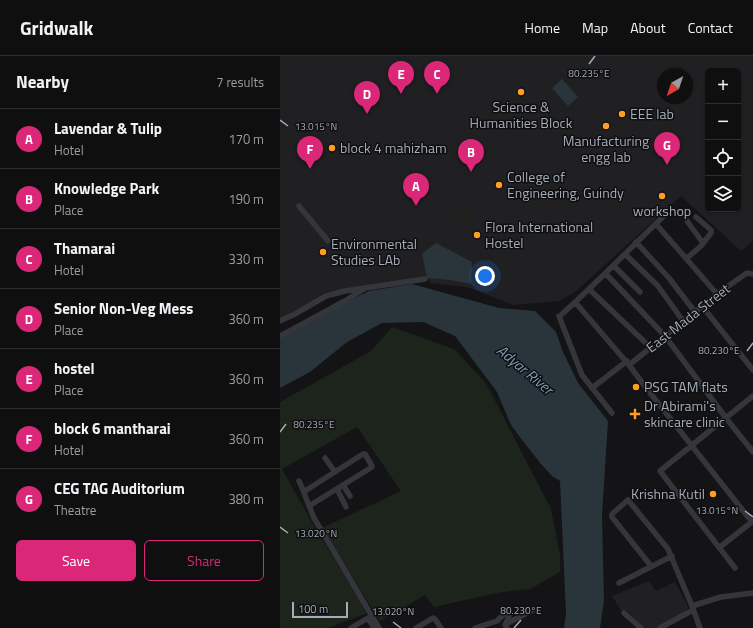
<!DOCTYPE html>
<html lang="en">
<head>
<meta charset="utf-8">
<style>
	body { margin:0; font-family:"Titillium Web",sans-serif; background:#1d1d1e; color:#f1f3f6 }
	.controls { position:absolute; right:12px; top:12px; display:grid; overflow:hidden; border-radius:6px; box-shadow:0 1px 3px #0004 }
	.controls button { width:36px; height:36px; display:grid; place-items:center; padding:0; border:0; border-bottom:1px solid #2f2f30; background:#0f0f10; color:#f1f3f6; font:20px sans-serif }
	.compass { position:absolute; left:377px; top:12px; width:36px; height:36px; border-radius:50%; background:#0f0f10; box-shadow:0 1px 3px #0004; rotate:220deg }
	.scale { position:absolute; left:12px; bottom:10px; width:56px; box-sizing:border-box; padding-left:4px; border:2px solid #a4acb7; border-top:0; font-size:11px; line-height:14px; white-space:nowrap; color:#a4acb7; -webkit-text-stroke:3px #0f0f11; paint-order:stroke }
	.you { position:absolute; left:205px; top:220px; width:14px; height:14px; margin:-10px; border:3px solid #fff; border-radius:50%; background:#1a73e8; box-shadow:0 0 0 6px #1a73e833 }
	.badge { display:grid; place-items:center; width:26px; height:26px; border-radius:50%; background:#db2777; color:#fff; font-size:13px; font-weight:700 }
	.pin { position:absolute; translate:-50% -33px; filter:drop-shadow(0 1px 2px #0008) }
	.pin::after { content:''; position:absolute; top:21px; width:14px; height:12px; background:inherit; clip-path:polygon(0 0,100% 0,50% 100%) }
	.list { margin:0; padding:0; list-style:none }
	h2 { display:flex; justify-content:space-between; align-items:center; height:52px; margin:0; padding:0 16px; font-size:17px }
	h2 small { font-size:13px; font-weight:400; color:#9b9c9f }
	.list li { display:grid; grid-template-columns:26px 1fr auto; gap:12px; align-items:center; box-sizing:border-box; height:60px; padding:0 16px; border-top:1px solid #2f2f30 }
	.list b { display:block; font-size:15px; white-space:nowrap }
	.list p { margin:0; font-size:13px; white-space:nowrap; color:#9b9c9f }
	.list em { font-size:13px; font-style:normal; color:#9b9c9f }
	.actions { display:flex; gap:8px; padding:12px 16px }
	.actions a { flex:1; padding:9px 0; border:1px solid #db2777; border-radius:6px; text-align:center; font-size:14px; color:#db2777 }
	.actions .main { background:#db2777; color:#fff }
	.icon { flex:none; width:22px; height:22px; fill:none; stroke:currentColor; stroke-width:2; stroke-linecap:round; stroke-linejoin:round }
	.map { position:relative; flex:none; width:473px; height:572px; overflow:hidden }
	header { display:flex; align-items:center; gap:24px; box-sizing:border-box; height:56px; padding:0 20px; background:#0f0f10; border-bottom:1px solid #2f2f30 }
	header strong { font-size:19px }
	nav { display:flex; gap:22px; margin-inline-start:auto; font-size:14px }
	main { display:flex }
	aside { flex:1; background:#0f0f10 }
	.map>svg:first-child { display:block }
</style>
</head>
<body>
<header>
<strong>Gridwalk</strong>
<nav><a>Home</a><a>Map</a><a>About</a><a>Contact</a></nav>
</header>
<main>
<aside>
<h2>Nearby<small>7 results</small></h2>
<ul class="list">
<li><span class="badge">A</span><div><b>Lavendar &amp; Tulip</b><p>Hotel</p></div><em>170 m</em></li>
<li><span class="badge">B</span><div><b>Knowledge Park</b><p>Place</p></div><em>190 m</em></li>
<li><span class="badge">C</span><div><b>Thamarai</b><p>Hotel</p></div><em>330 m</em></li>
<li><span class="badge">D</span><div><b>Senior Non-Veg Mess</b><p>Place</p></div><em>360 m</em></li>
<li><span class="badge">E</span><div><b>hostel</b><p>Place</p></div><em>360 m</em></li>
<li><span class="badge">F</span><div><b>block 6 mantharai</b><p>Hotel</p></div><em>360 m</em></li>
<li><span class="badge">G</span><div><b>CEG TAG Auditorium</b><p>Theatre</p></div><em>380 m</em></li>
</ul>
<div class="actions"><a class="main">Save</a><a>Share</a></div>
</aside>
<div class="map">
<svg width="473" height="572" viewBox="0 0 473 572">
	<rect width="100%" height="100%" fill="#141416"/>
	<!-- built -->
	<path fill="#202023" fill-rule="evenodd" d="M0,0h473v185l-12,10 -60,-55 -106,96 -16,9 -45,4 -47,-18 -37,-4 -2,-6 -83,12 -19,4 -34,22 -12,5zM428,15h30v138h-30zM383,18h24v24h-24z
		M369,525l5,8 3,2 18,-9 13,24 -1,4 -29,18h-13l-18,-17 -5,1 -10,-16z"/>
	<!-- green -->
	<path fill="#1c241c" d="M187,147l5,7 -8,8 -5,-8z
		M112,271l62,22 32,34 65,126 9,46v17l-30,17 -28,3 -68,15 -9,-12 -45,26 -58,-93 79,-37 -44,-64 -75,42 32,57 54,87 -40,15h-48v-226l91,-51z"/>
	<!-- water -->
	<path fill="#29353b" d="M282,23l16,18 -10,9 -16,-18z
		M156,187l36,19 -1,22 -21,-4 -23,-2 -5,-24z
		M132,228l87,24 36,3 21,21 7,20 15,31 30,38 -6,94 2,85 -4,28h-36l2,-14 -6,-133 -8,-5 -11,-12 -19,-24 -11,-15 -14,-33 -42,-56 -32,-14 -41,1 -35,19 -37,30 -30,16v-53l89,-44z"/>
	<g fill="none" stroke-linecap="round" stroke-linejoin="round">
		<!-- minor -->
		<path stroke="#35363b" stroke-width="5.5" d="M19,150l29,35
			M407,165l16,22
			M376,168l61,70
			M356,186l33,36 26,34
			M345,198l33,32 25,35
			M407,202l14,-12 10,-13v-3l-15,-13
			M334,210l26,26
			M326,218l59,62 61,82 27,34
			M309,233l62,59
			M295,246l54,63 18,24 105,133
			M422,250l51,64
			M282,258c36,-32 69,-67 104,-100
			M279,260l23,59 30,38
			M0,265l15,-7 31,-18 19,-5 80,-12
			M0,280l63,-34 21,-13
			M349,309l92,-74 26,-18 6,1
			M312,332l35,-27
			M45,402l10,14
			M19,425l5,11
			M63,429l7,11
			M57,433l9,18
			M29,450l63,-39v-1l-7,-12h-2l-58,37 -1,2 10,25 65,110
			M440,491l33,-26
			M371,510l-39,-49v-3l16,-14 40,49 24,57 8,22
			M455,512l-75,-97 93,-75
			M339,527l53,-27
			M412,550l29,-9 32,-4
			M344,557l17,15
			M226,568l29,-15
			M71,572l17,-10 6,10
			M136,572l17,-10 2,1 6,9
			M195,572l22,-7 10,-10
			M227,572l-2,-3 4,-9
			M380,572l33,-18"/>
	</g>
	<!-- ticks -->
	<path fill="none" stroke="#a4acb7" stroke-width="1.5" d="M309,8l6,-8M0,64l8,6M467,295l6,-8M0,376l6,-8M465,455l8,6M0,471l8,6M113,566l8,6M234,572l7,-8"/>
	<!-- markers -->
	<g fill="#ff9e23" stroke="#0f0f11" stroke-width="1.5">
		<circle cx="241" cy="36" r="4"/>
		<circle cx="342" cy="58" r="4"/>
		<circle cx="326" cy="70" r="4"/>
		<circle cx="52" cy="92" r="4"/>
		<circle cx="219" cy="129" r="4"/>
		<circle cx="382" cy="140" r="4"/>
		<circle cx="197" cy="179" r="4"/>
		<circle cx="43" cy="196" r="4"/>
		<circle cx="356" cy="331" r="4"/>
		<path d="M353 352h4v4h4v4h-4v4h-4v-4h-4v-4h4z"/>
		<circle cx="433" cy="438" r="4"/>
	</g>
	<g text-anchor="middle" stroke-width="3" stroke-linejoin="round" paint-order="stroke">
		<!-- poi labels -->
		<g font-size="14" fill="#a4acb7" stroke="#0f0f11" text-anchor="start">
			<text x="241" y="56" text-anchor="middle">Science &amp;<tspan x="241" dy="16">Humanities Block</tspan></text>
			<text x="350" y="63">EEE lab</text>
			<text x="326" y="90" text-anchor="middle">Manufacturing<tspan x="326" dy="16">engg lab</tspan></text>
			<text x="60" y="97">block 4 mahizham</text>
			<text x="227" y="126">College of<tspan x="227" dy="16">Engineering, Guindy</tspan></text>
			<text x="382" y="160" text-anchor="middle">workshop</text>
			<text x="205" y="176">Flora International<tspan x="205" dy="16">Hostel</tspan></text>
			<text x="51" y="193">Environmental<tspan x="51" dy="16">Studies LAb</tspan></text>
			<text x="364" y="336">PSG TAM flats</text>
			<text x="364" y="355">Dr Abirami's<tspan x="364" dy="16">skincare clinic</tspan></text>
			<text x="425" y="443" text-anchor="end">Krishna Kutil</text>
		</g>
		<!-- street labels -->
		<g font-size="14" fill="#a4acb7" stroke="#0f0f11">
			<text transform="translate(408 262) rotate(-38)" y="5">East Mada Street</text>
		</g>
		<!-- water labels -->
		<g font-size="15" font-style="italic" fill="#789fb6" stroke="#0f0f11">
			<text transform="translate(245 314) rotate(40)" y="5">Adyar River</text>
		</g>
	</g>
	<g font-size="10" text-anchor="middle" fill="#a4acb7" stroke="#0f0f11" stroke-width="3" stroke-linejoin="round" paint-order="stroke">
		<text x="309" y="21">80.235°E</text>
		<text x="36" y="74">13.015°N</text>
		<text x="439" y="298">80.230°E</text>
		<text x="34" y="372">80.235°E</text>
		<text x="437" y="458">13.015°N</text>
		<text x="36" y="481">13.020°N</text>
		<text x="241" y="558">80.230°E</text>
		<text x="113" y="559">13.020°N</text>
	</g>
</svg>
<div class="controls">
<button>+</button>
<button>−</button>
<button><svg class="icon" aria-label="locate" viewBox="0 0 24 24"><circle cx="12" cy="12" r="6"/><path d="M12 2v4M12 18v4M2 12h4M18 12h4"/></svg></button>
<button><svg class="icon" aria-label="layers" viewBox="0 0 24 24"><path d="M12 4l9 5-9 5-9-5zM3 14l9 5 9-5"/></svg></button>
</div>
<svg class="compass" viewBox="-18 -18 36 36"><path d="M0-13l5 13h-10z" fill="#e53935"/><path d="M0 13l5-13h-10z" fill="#9b9c9f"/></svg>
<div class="scale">100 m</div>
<div class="you"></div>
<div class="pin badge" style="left:136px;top:150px">A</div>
<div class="pin badge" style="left:191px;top:116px">B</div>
<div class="pin badge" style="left:157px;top:38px">C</div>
<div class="pin badge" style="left:87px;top:58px">D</div>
<div class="pin badge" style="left:121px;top:38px">E</div>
<div class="pin badge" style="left:30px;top:113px">F</div>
<div class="pin badge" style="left:387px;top:109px">G</div>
</div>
</main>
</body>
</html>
